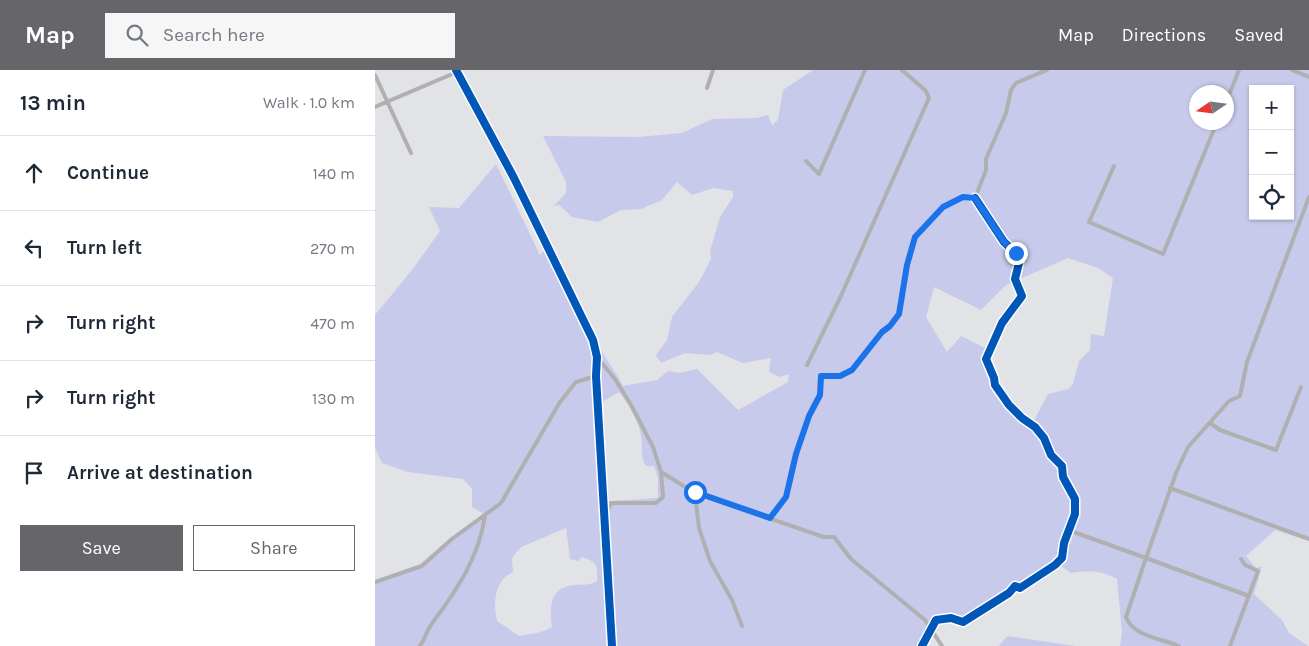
<!DOCTYPE html>
<html lang="en">
<head>
<meta charset="utf-8">
<style>
	body { margin:0; font-family:Karla,sans-serif; background:#f6f6f7; color:#1f2937 }
	.controls { position:absolute; right:15px; top:15px; display:grid; overflow:hidden; border-radius:0px; box-shadow:0 1px 4px #0004 }
	.controls button { width:45px; height:45px; display:grid; place-items:center; padding:0; border:0; border-bottom:1px solid #e0e1e3; background:#fff; color:#1f2937; font:25px sans-serif }
	.compass { position:absolute; left:814px; top:15px; width:45px; height:45px; border-radius:50%; background:#fff; box-shadow:0 1px 4px #0004; rotate:257deg }
	.stop { position:absolute; width:15px; height:15px; margin:-11px; border:4px solid #1a73e8; border-radius:50%; background:#fff }
	.stop.end { background:#1a73e8; border-color:#fff; box-shadow:0 1px 5px #0008 }
	.list { margin:0; padding:0; list-style:none }
	h2 { display:flex; justify-content:space-between; align-items:center; height:65px; margin:0; padding:0 20px; font-size:21px }
	h2 small { font-size:16px; font-weight:400; color:#747a83 }
	.list li { display:grid; grid-template-columns:32px 1fr auto; gap:15px; align-items:center; box-sizing:border-box; height:75px; padding:0 20px; border-top:1px solid #e0e1e3 }
	.list b { display:block; font-size:19px; white-space:nowrap }
	.list em { font-size:16px; font-style:normal; color:#747a83 }
	.actions { display:flex; gap:10px; padding:15px 20px }
	.actions a { flex:1; padding:11px 0; border:1px solid #66666a; border-radius:0px; text-align:center; font-size:18px; color:#66666a }
	.actions .main { background:#66666a; color:#fff }
	.icon { flex:none; width:28px; height:28px; fill:none; stroke:currentColor; stroke-width:2; stroke-linecap:round; stroke-linejoin:round }
	.map { position:relative; flex:none; width:934px; height:576px; overflow:hidden }
	header { display:flex; align-items:center; gap:30px; box-sizing:border-box; height:70px; padding:0 25px; background:#66666a; color:#fff }
	header strong { font-size:24px }
	nav { display:flex; gap:28px; margin-inline-start:auto; font-size:18px }
	.search { width:350px; height:45px; background:#f6f6f7; display:flex; align-items:center; gap:12px; box-sizing:border-box; padding:0 18px; border-radius:0px; color:#747a83; font-size:19px }
	main { display:flex }
	aside { flex:1; background:#fff }
	.map>svg:first-child { display:block }
</style>
</head>
<body>
<header>
<strong>Map</strong>
<div class="search"><svg class="icon" aria-label="search" viewBox="0 0 24 24"><circle cx="10" cy="10" r="6"/><path d="M15 15l6 6"/></svg>Search here</div>
<nav><a>Map</a><a>Directions</a><a>Saved</a></nav>
</header>
<main>
<aside>
<h2>13 min<small>Walk · 1.0 km</small></h2>
<ul class="list">
<li><svg class="icon" aria-label="ahead" viewBox="0 0 24 24"><path d="M12 20V5M6 11l6-6 6 6"/></svg><div><b>Continue</b></div><em>140 m</em></li>
<li><svg class="icon" aria-label="left" viewBox="0 0 24 24"><path d="M17 20v-9H6M10 6l-5 5 5 5"/></svg><div><b>Turn left</b></div><em>270 m</em></li>
<li><svg class="icon" aria-label="right" viewBox="0 0 24 24"><path d="M7 20v-9h11M14 6l5 5-5 5"/></svg><div><b>Turn right</b></div><em>470 m</em></li>
<li><svg class="icon" aria-label="right" viewBox="0 0 24 24"><path d="M7 20v-9h11M14 6l5 5-5 5"/></svg><div><b>Turn right</b></div><em>130 m</em></li>
<li><svg class="icon" aria-label="arrive" viewBox="0 0 24 24"><path d="M6 21V4h12l-3 4 3 4H6"/></svg><div><b>Arrive at destination</b></div></li>
</ul>
<div class="actions"><a class="main">Save</a><a>Share</a></div>
</aside>
<div class="map">
<svg width="934" height="576" viewBox="0 0 934 576">
	<rect width="100%" height="100%" fill="#e2e3e7"/>
	<!-- green -->
	<path fill="#c7caeb" fill-rule="evenodd" d="M438,0h496v471l-34,-11 -29,26 10,12 6,-2 -8,28 28,26 7,13 19,13h-188l2,-14 -5,-53c-16,-9 -29,-9 -46,-6l-16,-11c-12,5 -19,15 -30,19 -8,4 -12,3 -17,10l-45,28 -28,1 -3,13 -7,13h-550v-66l45,-16 30,-26 34,-24 -12,-7v-18l-9,-10 -55,-7 -26,-9 -7,-15v-133l37,-45 28,-39 -11,-24 30,1 37,-44 44,91 10,-12 51,107c7,13 16,23 22,36l34,-6 11,-9 12,2 17,-4 41,41 50,-28 1,-8 -9,3 -11,-5 2,-14 -28,5 -26,-11 -7,3 -25,-2 -24,10 -5,-8 11,-15 5,-23 27,-35 12,-23 -1,-8 10,-34 13,-20v-6l-20,-3 -21,7 -15,-13 -15,18 -21,9 -20,1 -23,12 -26,-5 -13,-12 -5,1 12,-13v-11l-23,-46 95,1 44,-4 30,-14 45,-1 11,-3 4,10 6,-5 5,-30zM878,19h37v127h-37zM822,22h30v30h-30zM693,188l30,10 15,10 -9,58 -13,-2 -1,16 -11,11 -6,23 -4,5 -21,5 -15,28c-25,-11 -36,-39 -45,-63l5,-7 -32,-16 -14,16 -21,-35 8,-30 47,23 25,-25zM244,322c10,12 17,24 21,39 4,11 -1,25 6,35h8l4,12v20l-49,3 -7,-99zM191,458l4,31 8,2 4,-4c15,5 16,8 15,24 -8,5 -14,3 -23,4 -24,2 -25,23 -22,42 -10,6 -21,7 -33,9l-22,-15c-4,-18 -3,-40 16,-49l-1,-14 9,-11z
		M632,566l68,10h-76z"/>
	<g fill="none" stroke-linecap="round" stroke-linejoin="round">
		<!-- minor -->
		<path stroke="#b0b0b1" stroke-width="4" d="M81,0l58,108 79,162 4,17 -1,19 16,270
			M917,0l17,7
			M0,5l36,78
			M332,18l6,-18
			M852,30l12,-30
			M0,37l82,-35
			M431,91l13,13 46,-104
			M739,96l-25,56 74,32 54,-132
			M222,287l18,22 16,26 22,42 8,25 34,21 129,44h10l17,22 74,61 17,26
			M432,295l33,-67 89,-200 -3,-7 -24,-21
			M835,353l10,7 56,20 25,-63
			M795,418l139,51
			M320,423l4,35 11,33 22,39 10,26
			M231,444l5,-11h45l7,-6 -2,-25
			M395,448l16,-21 10,-43 13,-38 11,-21 1,-19h19l12,-6 30,-38 8,-6 9,-12 8,-49 8,-28 28,-30 20,-10 12,1 11,-28v-11l20,-46 5,-23 5,-7 31,-13
			M693,460l78,28 30,-85 12,-26 41,-46 11,-5 7,-34 62,-165
			M0,512l47,-16 30,-27 49,-36 59,-101 16,-20 20,-6
			M45,576c5,-7 7,-16 13,-24 24,-32 46,-65 52,-106
			M547,576l14,-26 15,-2 12,4 46,-29 6,-7 5,2 35,-23 7,-7 2,-15 11,-29v-15l-12,-22 -1,-11 -11,-11 -7,-17 -9,-11 -13,-9 -13,-13 -14,-20 -1,-7 -8,-19 16,-36 20,-27 -7,-17 4,-16 -3,-10 -12,-11 -29,-44
			M804,576c-19,-8 -45,-9 -53,-29l20,-59 103,38
			M855,576l28,-75 -13,-6 -4,-6"/>
		<defs>
			<path id="cycleway" d="M81,0l58,108 79,162 4,17 -1,19 16,270
				M547,576l14,-26 15,-2 12,4 46,-29 6,-7 5,2 35,-23 7,-7 2,-15 11,-29v-15l-12,-22 -1,-11 -11,-11 -7,-17 -9,-11 -13,-9 -13,-13 -14,-20 -1,-7 -8,-19 16,-36 20,-27 -7,-17 4,-16 -3,-10 -12,-11 -29,-44"/>
		</defs>
		<!-- cycleway casing -->
		<use href="#cycleway" stroke="#fff" stroke-width="11"/>
		<!-- cycleway -->
		<use href="#cycleway" stroke="#0057b8" stroke-width="8"/>
	</g>
	<g fill="none" stroke-linecap="round" stroke-linejoin="round">
		<!-- route -->
		<path stroke="#1a73e8" stroke-width="6" d="M320,422l75,26 16,-21 10,-43 13,-38 11,-21 1,-19h19l12,-6 30,-38 8,-6 9,-12 8,-49 8,-28 28,-30 20,-10 12,1 29,44 12,11"/>
	</g>
</svg>
<div class="controls">
<button>+</button>
<button>−</button>
<button><svg class="icon" aria-label="locate" viewBox="0 0 24 24"><circle cx="12" cy="12" r="6"/><path d="M12 2v4M12 18v4M2 12h4M18 12h4"/></svg></button>
</div>
<svg class="compass" viewBox="-18 -18 36 36"><path d="M0-13l5 13h-10z" fill="#e53935"/><path d="M0 13l5-13h-10z" fill="#747a83"/></svg>
<div class="stop" style="left:320px;top:422px"></div>
<div class="stop end" style="left:641px;top:183px"></div>
</div>
</main>
</body>
</html>
